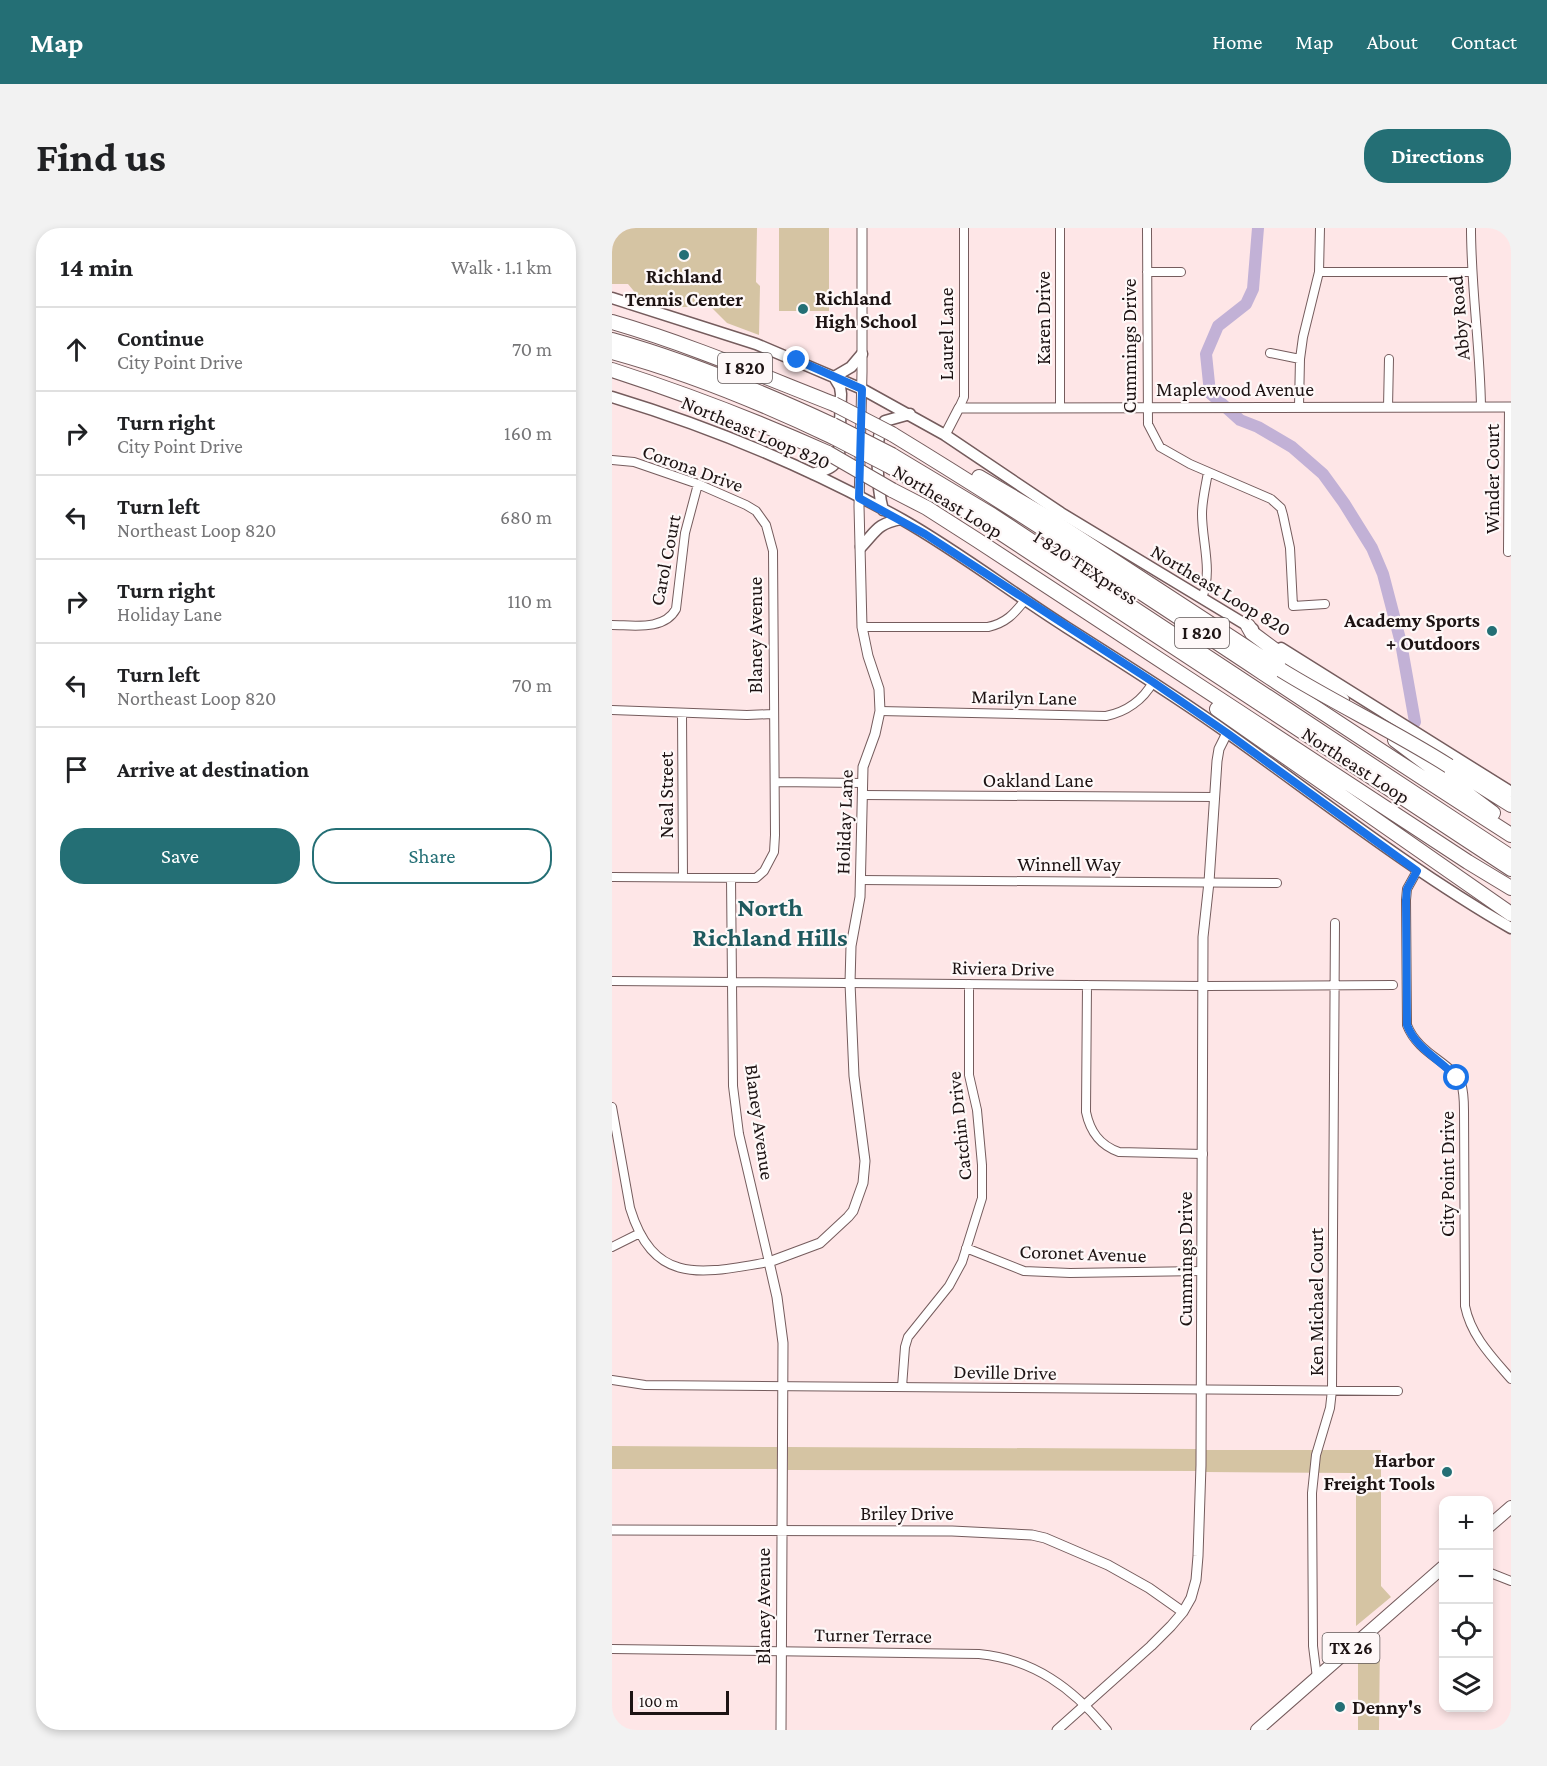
<!DOCTYPE html>
<html lang="en">
<head>
<meta charset="utf-8">
<style>
	body { margin:0; font-family:"Crimson Pro",serif; background:#f2f2f2; color:#202124 }
	.controls { position:absolute; right:18px; bottom:18px; display:grid; overflow:hidden; border-radius:12px; box-shadow:0 3px 9px #0003 }
	.controls button { width:54px; height:54px; display:grid; place-items:center; padding:0; border:0; border-bottom:2px solid #e0e0e0; background:#fff; color:#202124; font:30px sans-serif }
	.scale { position:absolute; left:18px; bottom:15px; width:99px; box-sizing:border-box; padding-left:6px; border:3px solid #1d1313; border-top:0; font-size:16px; line-height:21px; white-space:nowrap; color:#1d1313; -webkit-text-stroke:4px #fef8f8; paint-order:stroke }
	.stop { position:absolute; width:18px; height:18px; margin:-14px; border:4px solid #1a73e8; border-radius:50%; background:#fff }
	.stop.end { background:#1a73e8; border-color:#fff; box-shadow:0 2px 6px #0008 }
	.list { margin:0; padding:0; list-style:none }
	h2 { display:flex; justify-content:space-between; align-items:center; height:78px; margin:0; padding:0 24px; font-size:26px }
	h2 small { font-size:20px; font-weight:400; color:#757577 }
	.list li { display:grid; grid-template-columns:39px 1fr auto; gap:18px; align-items:center; box-sizing:border-box; height:84px; padding:0 24px; border-top:2px solid #e0e0e0 }
	.list b { display:block; font-size:22px; white-space:nowrap }
	.list p { margin:0; font-size:20px; white-space:nowrap; color:#757577 }
	.list em { font-size:20px; font-style:normal; color:#757577 }
	.actions { display:flex; gap:12px; padding:18px 24px }
	.actions a { flex:1; padding:14px 0; border:2px solid #246f75; border-radius:24px; text-align:center; font-size:21px; color:#246f75 }
	.actions .main { background:#246f75; color:#fff }
	.icon { flex:none; width:33px; height:33px; fill:none; stroke:currentColor; stroke-width:2; stroke-linecap:round; stroke-linejoin:round }
	.map { position:relative; flex:none; width:899px; height:1502px; overflow:hidden; border-radius:24px }
	header { display:flex; align-items:center; gap:36px; box-sizing:border-box; height:84px; padding:0 30px; background:#246f75; color:#fff }
	header strong { font-size:28px }
	nav { display:flex; gap:33px; margin-inline-start:auto; font-size:21px }
	.intro { display:flex; align-items:center; justify-content:space-between; box-sizing:border-box; height:144px; padding:0 36px }
	h1 { margin:0; font-size:42px }
	.button { padding:15px 27px; border-radius:24px; background:#246f75; color:#fff; font-size:21px; font-weight:700 }
	main { display:flex; gap:36px; padding:0 36px }
	aside { flex:1; background:#fff; border-radius:24px; box-shadow:0 3px 9px #0003 }
	.map>svg:first-child { display:block }
</style>
</head>
<body>
<header>
<strong>Map</strong>
<nav><a>Home</a><a>Map</a><a>About</a><a>Contact</a></nav>
</header>
<div class="intro"><h1>Find us</h1><a class="button">Directions</a></div>
<main>
<aside>
<h2>14 min<small>Walk · 1.1 km</small></h2>
<ul class="list">
<li><svg class="icon" aria-label="ahead" viewBox="0 0 24 24"><path d="M12 20V5M6 11l6-6 6 6"/></svg><div><b>Continue</b><p>City Point Drive</p></div><em>70 m</em></li>
<li><svg class="icon" aria-label="right" viewBox="0 0 24 24"><path d="M7 20v-9h11M14 6l5 5-5 5"/></svg><div><b>Turn right</b><p>City Point Drive</p></div><em>160 m</em></li>
<li><svg class="icon" aria-label="left" viewBox="0 0 24 24"><path d="M17 20v-9H6M10 6l-5 5 5 5"/></svg><div><b>Turn left</b><p>Northeast Loop 820</p></div><em>680 m</em></li>
<li><svg class="icon" aria-label="right" viewBox="0 0 24 24"><path d="M7 20v-9h11M14 6l5 5-5 5"/></svg><div><b>Turn right</b><p>Holiday Lane</p></div><em>110 m</em></li>
<li><svg class="icon" aria-label="left" viewBox="0 0 24 24"><path d="M17 20v-9H6M10 6l-5 5 5 5"/></svg><div><b>Turn left</b><p>Northeast Loop 820</p></div><em>70 m</em></li>
<li><svg class="icon" aria-label="arrive" viewBox="0 0 24 24"><path d="M6 21V4h12l-3 4 3 4H6"/></svg><div><b>Arrive at destination</b></div></li>
</ul>
<div class="actions"><a class="main">Save</a><a>Share</a></div>
</aside>
<div class="map">
<svg width="899" height="1502" viewBox="0 0 899 1502">
	<rect width="100%" height="100%" fill="#fee6e7"/>
	<!-- green -->
	<path fill="#d5c4a3" d="M0,0h145l-1,54 4,4 -1,49 -32,-12 -16,-16h-36l-11,-11h-26l-10,-12h-16z
		M167,0h50v83h-50z
		M0,1218l165,1v22h-165z
		M176,1219l408,2v22l-408,-1z
		M593,1222h176v136l10,11 -35,29v-153l-151,-1z
		M768,1411l-1,91h-21v-76z"/>
	<g fill="none" stroke-linecap="round" stroke-linejoin="round">
		<!-- river -->
		<path stroke="#c2b1d6" stroke-width="12" d="M646,0l-5,61 -7,15 -28,22 -12,28 4,39 30,27 18,7 34,20 31,27 21,29 28,45 11,26 18,69 14,79"/>
		<defs>
			<path id="minor" d="M448,0v180
				M535,0l1,196 12,23 30,17 81,35 10,9 2,7 7,33 3,58 32,-2
				M859,0c0,60 9,118 10,178
				M535,44h34
				M707,44h152
				M658,125l30,6
				M687,178l1,-47 3,-22 16,-65 1,-44
				M776,179l1,-48
				M347,180l5,-11v-169
				M0,232l22,2 64,22 48,21 10,6 10,14 7,26 2,284 -1,17 -10,19 -8,7 -144,-1
				M896,324l1,-145
				M590,370c11,-27 0,-56 0,-84 0,-14 4,-29 6,-42
				M0,397c21,0 52,6 64,-16l9,-76 13,-49
				M250,399h126c18,-4 26,-13 37,-27
				M0,482l135,5 26,-1
				M268,483l226,5c20,-4 37,-16 47,-34
				M70,485l1,164
				M163,554l87,1
				M250,567l353,2
				M805,643l-10,18 -1,11 1,125c11,29 44,37 54,58 3,9 3,19 3,28l1,195c6,30 27,51 46,73
				M248,652l417,3
				M0,753l591,5 190,-1
				M475,757l-1,127c4,19 13,33 33,40l84,2
				M0,879l18,101c24,79 73,65 139,54l-30,-128 -6,-48 -2,-208
				M0,1019l28,-14
				M354,1020l58,23 46,2 132,-2
				M0,1152l33,5 753,6
				M290,1159l3,-40 3,-10 41,-51 13,-24 20,-64v-33l-5,-55 -8,-35v-91
				M876,1344l23,9
				M0,1421l367,5c54,5 94,34 128,76
				M705,1450l-4,-32 -1,-153 4,-38 14,-47 2,-18 3,-467"/>
			<path id="tertiary" d="M333,207l14,-27 552,-1
				M0,1302l340,1 80,4 13,3 63,27 41,23 34,24
				M169,1502l2,-387 -6,-46 -8,-35 51,-19 28,-26 5,-6 10,-28 2,-22 -11,-85 -4,-93 1,-37 9,-49 3,-130 12,-33 5,-23 -1,-22 -11,-33 -6,-29 -3,-121 3,-134v-144
				M445,1502l94,-84 20,-20 12,-14 8,-14 5,-18 2,-24 3,-91 2,-528 6,-55 8,-121 2,-12 8,-16"/>
			<path id="secondary" d="M0,70l144,46 106,45 83,46 116,78 192,116
				M0,169c102,31 198,71 291,123 56,32 108,72 163,107 55,35 110,69 163,107 93,66 183,137 282,194
				M201,246c11,-4 20,-5 26,-16l2,-64 -1,-7 -6,-10 17,-10 11,-13
				M271,282c-5,-17 -10,-76 2,-89l25,-7
				M249,319c16,-17 16,-23 40,-28
				M669,420l230,144"/>
			<path id="primary" d="M876,1299l23,-20
				M645,1502l186,-163"/>
			<path id="motorway" d="M0,94c76,22 148,53 222,82
				M0,112c76,21 150,52 221,85
				M0,124c77,21 150,51 221,85
				M0,142c74,24 145,51 216,83
				M280,206c210,128 412,269 619,401
				M280,227l100,60 519,342
				M279,239l96,57 524,345
				M367,249l68,40 234,153
				M280,262l35,18 50,32 491,322 43,26
				M636,398l4,7 90,67
				M605,481l294,205
				M783,512l98,73
				M837,538l62,39"/>
		</defs>
		<!-- minor casing -->
		<use href="#minor" stroke="#755c5d" stroke-width="10"/>
		<!-- tertiary casing -->
		<use href="#tertiary" stroke="#755c5d" stroke-width="11"/>
		<!-- secondary casing -->
		<use href="#secondary" stroke="#755c5d" stroke-width="13"/>
		<!-- primary casing -->
		<use href="#primary" stroke="#755c5d" stroke-width="14"/>
		<!-- motorway casing -->
		<use href="#motorway" stroke="#755c5d" stroke-width="16"/>
		<!-- minor -->
		<use href="#minor" stroke="#fff" stroke-width="8"/>
		<!-- tertiary -->
		<use href="#tertiary" stroke="#fff" stroke-width="9"/>
		<!-- secondary -->
		<use href="#secondary" stroke="#fff" stroke-width="10"/>
		<!-- primary -->
		<use href="#primary" stroke="#fff" stroke-width="12"/>
		<!-- motorway -->
		<use href="#motorway" stroke="#fff" stroke-width="14"/>
		<defs>
			<path id="motorway-bridge" d="M222,176l58,30
				M221,197l59,30
				M221,209l58,30
				M216,225l64,37
				M669,442c55,34 113,61 168,96"/>
		</defs>
		<!-- motorway-bridge casing -->
		<use href="#motorway-bridge" stroke="#755c5d" stroke-width="16" stroke-linecap="butt"/>
		<!-- motorway-bridge -->
		<use href="#motorway-bridge" stroke="#fff" stroke-width="14"/>
	</g>
	<g fill="none" stroke-linecap="round" stroke-linejoin="round">
		<!-- route -->
		<path stroke="#1a73e8" stroke-width="8" d="M185,132l65,29 -3,109 66,36 228,148 74,51 190,138 -10,18 -1,11 1,125c9,24 34,35 50,53"/>
	</g>
	<!-- markers -->
	<g fill="#246f75" stroke="#fef8f8" stroke-width="2">
		<circle cx="72" cy="27" r="6"/>
		<circle cx="191" cy="81" r="6"/>
		<circle cx="880" cy="403" r="6"/>
		<circle cx="835" cy="1244" r="6"/>
		<circle cx="728" cy="1479" r="6"/>
	</g>
	<g text-anchor="middle" stroke-width="4.5" stroke-linejoin="round" paint-order="stroke">
		<!-- shield labels -->
		<g fill="#fef8f8" stroke="#605858" stroke-width="1.5">
			<rect x="106" y="125" width="54" height="30" rx="4.5"/>
			<rect x="563" y="390" width="54" height="30" rx="4.5"/>
			<rect x="710.5" y="1405" width="57" height="30" rx="4.5"/>
		</g>
		<g font-size="18" font-weight="bold" fill="#1d1313">
			<text x="133" y="146">I 820</text>
			<text x="590" y="411">I 820</text>
			<text x="739" y="1426">TX 26</text>
		</g>
		<!-- poi labels -->
		<g font-size="20" font-weight="bold" fill="#1d1313" stroke="#fef8f8" text-anchor="start">
			<text x="72" y="55" text-anchor="middle">Richland<tspan x="72" dy="23">Tennis Center</tspan></text>
			<text x="203" y="77">Richland<tspan x="203" dy="23">High School</tspan></text>
			<text x="868" y="399" text-anchor="end">Academy Sports<tspan x="868" dy="23">+ Outdoors</tspan></text>
			<text x="823" y="1239" text-anchor="end">Harbor<tspan x="823" dy="23">Freight Tools</tspan></text>
			<text x="740" y="1486">Denny's</text>
		</g>
		<!-- street labels -->
		<g font-size="20" fill="#1d1313" stroke="#fef8f8">
			<text transform="translate(431 90) rotate(-90)" y="7">Karen Drive</text>
			<text transform="translate(847 90) rotate(-95)" y="7">Abby Road</text>
			<text transform="translate(334 106) rotate(-90)" y="7">Laurel Lane</text>
			<text transform="translate(517 118) rotate(-90)" y="7">Cummings Drive</text>
			<text x="623" y="168">Maplewood Avenue</text>
			<text transform="translate(144 204) rotate(23)" y="7">Northeast Loop 820</text>
			<text transform="translate(81 240) rotate(20)" y="7">Corona Drive</text>
			<text transform="translate(880 251) rotate(-90)" y="7">Winder Court</text>
			<text transform="translate(336 273) rotate(31)" y="7">Northeast Loop</text>
			<text transform="translate(53 332) rotate(-79)" y="7">Carol Court</text>
			<text transform="translate(474 339) rotate(33)" y="7">I 820 TEXpress</text>
			<text transform="translate(609 362) rotate(31)" y="7">Northeast Loop 820</text>
			<text transform="translate(143 407) rotate(-90)" y="7">Blaney Avenue</text>
			<text transform="translate(412 469) rotate(1)" y="7">Marilyn Lane</text>
			<text transform="translate(744 537) rotate(33)" y="7">Northeast Loop</text>
			<text x="426" y="559">Oakland Lane</text>
			<text transform="translate(54 567) rotate(-90)" y="7">Neal Street</text>
			<text transform="translate(232 594) rotate(-88)" y="7">Holiday Lane</text>
			<text x="457" y="643">Winnell Way</text>
			<text transform="translate(391 740) rotate(1)" y="7">Riviera Drive</text>
			<text transform="translate(148 894) rotate(82)" y="7">Blaney Avenue</text>
			<text transform="translate(347 898) rotate(-96)" y="7">Catchin Drive</text>
			<text transform="translate(835 946) rotate(-90)" y="7">City Point Drive</text>
			<text transform="translate(471 1025) rotate(2)" y="7">Coronet Avenue</text>
			<text transform="translate(573 1031) rotate(-90)" y="7">Cummings Drive</text>
			<text transform="translate(704 1074) rotate(-90)" y="7">Ken Michael Court</text>
			<text transform="translate(393 1144) rotate(1)" y="7">Deville Drive</text>
			<text x="295" y="1292">Briley Drive</text>
			<text transform="translate(151 1378) rotate(-90)" y="7">Blaney Avenue</text>
			<text transform="translate(261 1407) rotate(1)" y="7">Turner Terrace</text>
		</g>
		<!-- district labels -->
		<g font-size="26" font-weight="bold" fill="#1e595e" stroke="#fef8f8">
			<text x="158" y="688">North<tspan x="158" dy="30">Richland Hills</tspan></text>
		</g>
	</g>
</svg>
<div class="controls">
<button>+</button>
<button>−</button>
<button><svg class="icon" aria-label="locate" viewBox="0 0 24 24"><circle cx="12" cy="12" r="6"/><path d="M12 2v4M12 18v4M2 12h4M18 12h4"/></svg></button>
<button><svg class="icon" aria-label="layers" viewBox="0 0 24 24"><path d="M12 4l9 5-9 5-9-5zM3 14l9 5 9-5"/></svg></button>
</div>
<div class="scale">100 m</div>
<div class="stop" style="left:845px;top:850px"></div>
<div class="stop end" style="left:185px;top:132px"></div>
</div>
</main>
</body>
</html>
